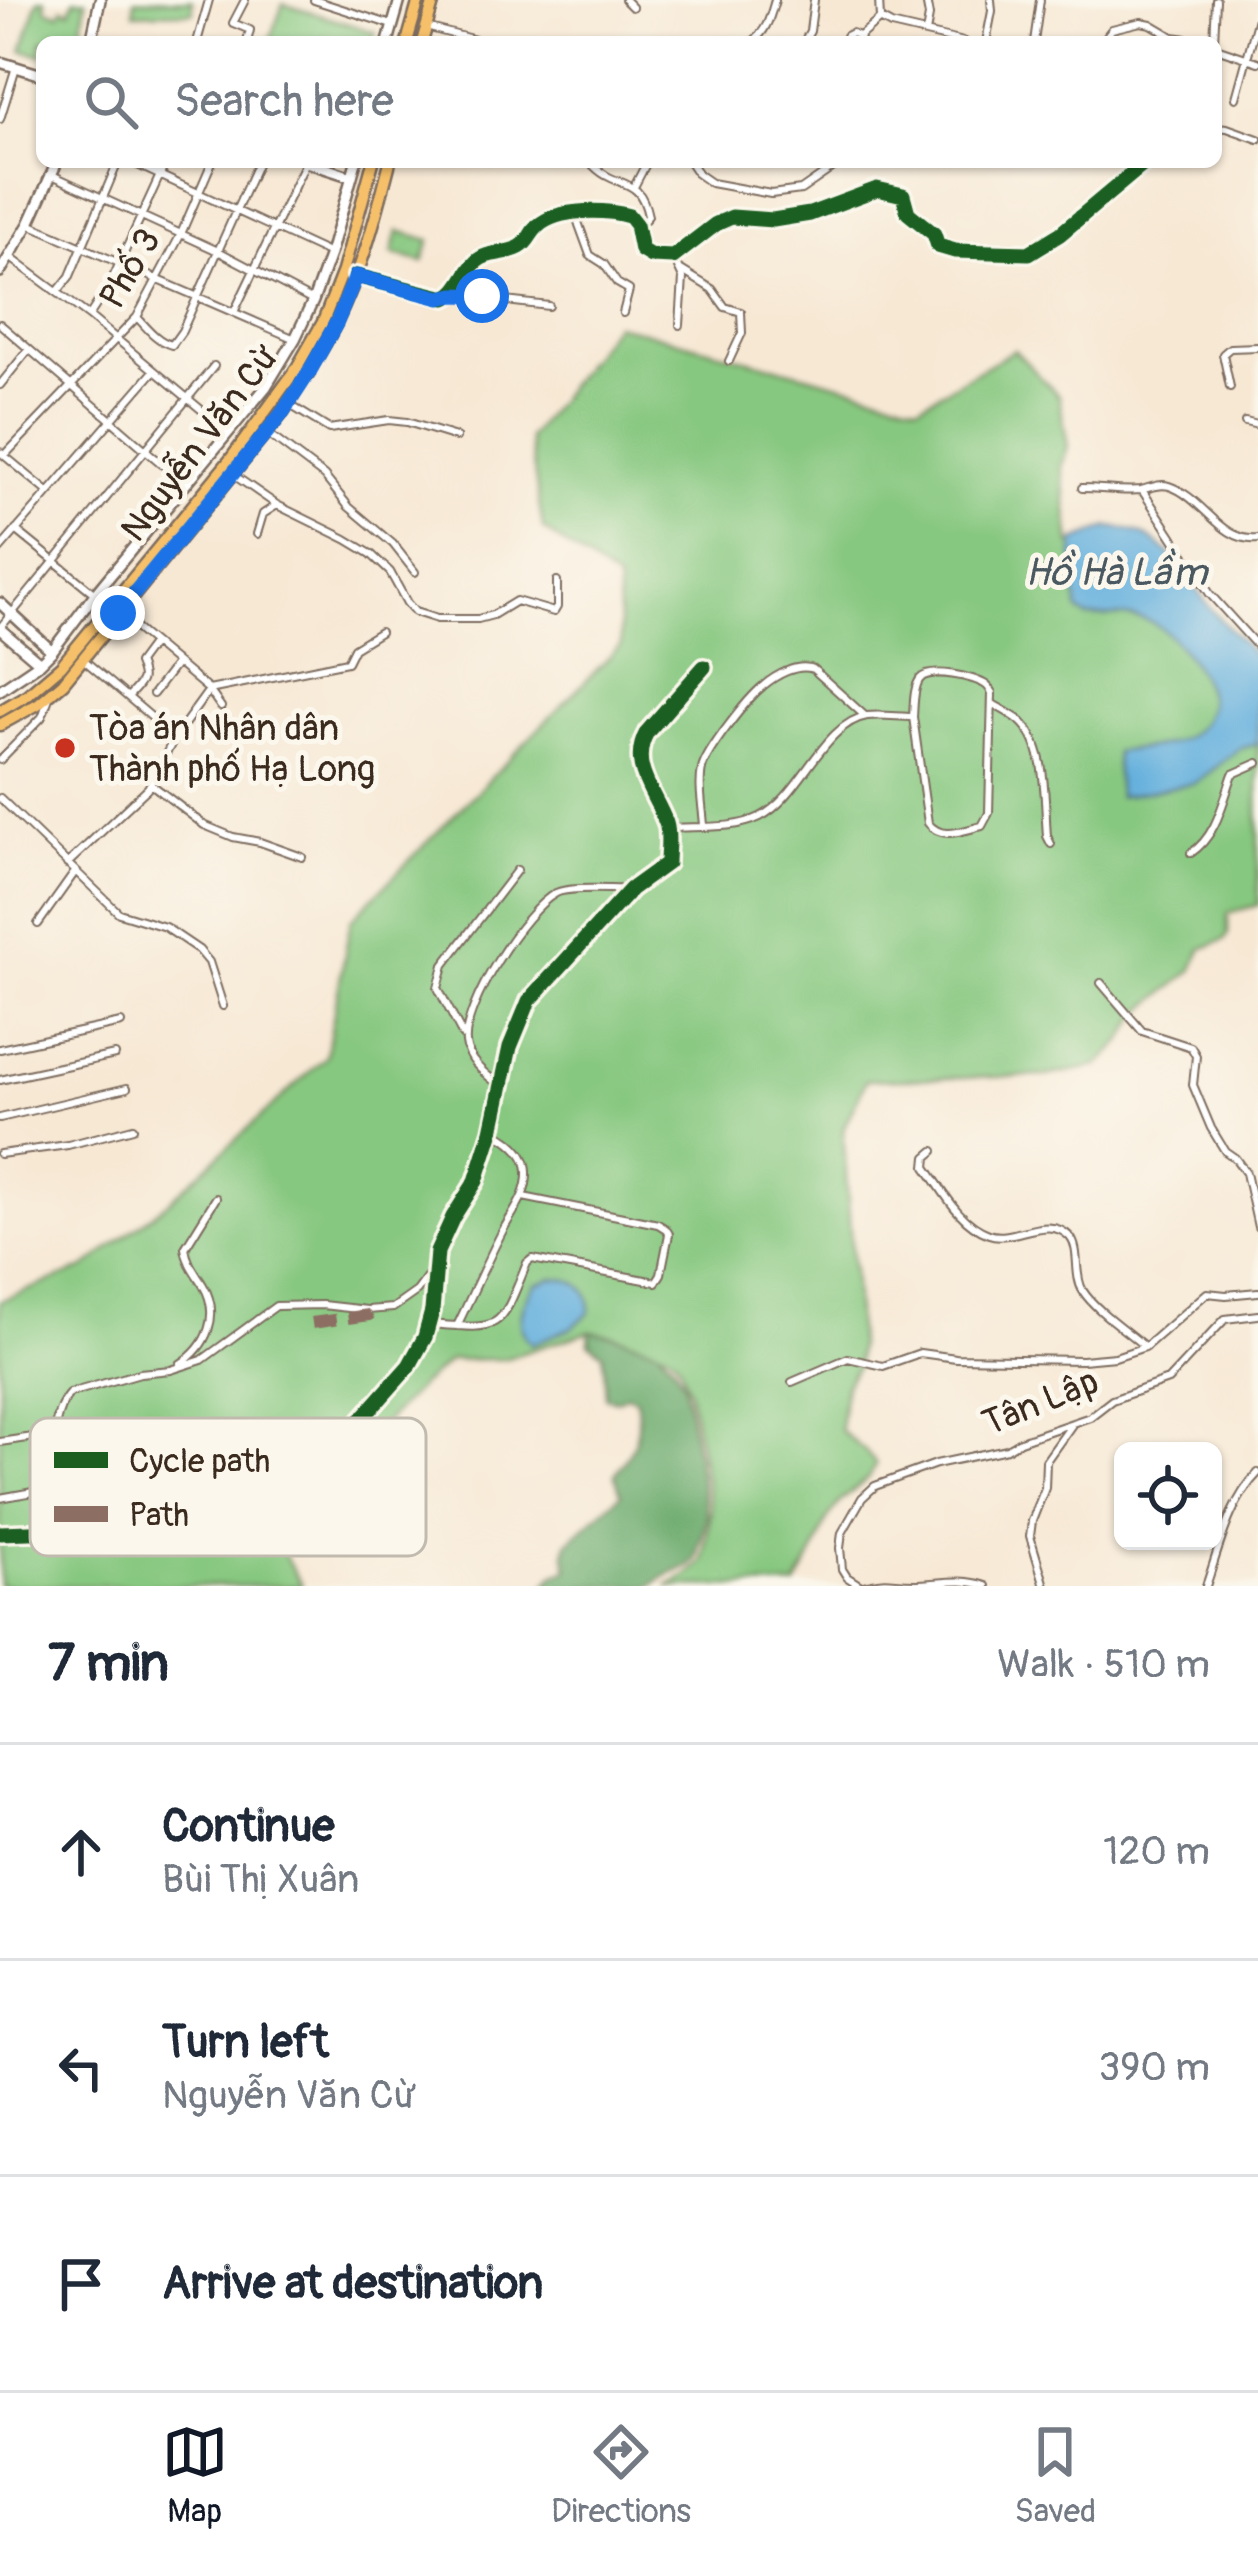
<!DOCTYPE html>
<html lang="en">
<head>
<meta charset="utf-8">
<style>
	body { margin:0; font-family:Pangolin,sans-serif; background:#f2f2f3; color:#1f2937 }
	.controls { position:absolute; right:36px; bottom:36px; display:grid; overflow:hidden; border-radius:18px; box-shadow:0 3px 9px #0004 }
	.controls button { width:108px; height:108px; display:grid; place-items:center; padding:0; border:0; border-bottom:3px solid #e0e1e3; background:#fff; color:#1f2937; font:60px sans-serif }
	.stop { position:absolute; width:36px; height:36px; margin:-27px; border:9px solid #1a73e8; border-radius:50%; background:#fff }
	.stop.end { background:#1a73e8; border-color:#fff; box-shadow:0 3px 12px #0008 }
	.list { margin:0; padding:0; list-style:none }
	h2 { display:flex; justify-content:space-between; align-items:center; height:156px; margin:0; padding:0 48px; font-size:51px }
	h2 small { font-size:39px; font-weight:400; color:#747a83 }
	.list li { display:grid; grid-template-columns:78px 1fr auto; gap:36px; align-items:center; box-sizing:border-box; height:216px; padding:0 48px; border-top:3px solid #e0e1e3 }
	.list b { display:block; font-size:45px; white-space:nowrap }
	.list p { margin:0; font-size:39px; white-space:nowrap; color:#747a83 }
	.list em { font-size:39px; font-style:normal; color:#747a83 }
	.icon { flex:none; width:66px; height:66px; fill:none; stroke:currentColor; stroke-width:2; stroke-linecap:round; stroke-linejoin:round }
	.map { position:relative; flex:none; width:1258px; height:1586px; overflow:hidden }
	.search { position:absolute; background:#fff; box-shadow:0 3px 9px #0004; left:36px; right:36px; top:36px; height:132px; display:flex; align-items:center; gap:30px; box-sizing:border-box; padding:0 42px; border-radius:18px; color:#747a83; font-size:45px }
	.sheet { height:804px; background:#fff }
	nav { display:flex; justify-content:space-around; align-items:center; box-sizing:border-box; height:168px; border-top:3px solid #e0e1e3; background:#fff; font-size:33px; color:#747a83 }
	nav a { display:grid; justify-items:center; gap:6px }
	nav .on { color:#111827 }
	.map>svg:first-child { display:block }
</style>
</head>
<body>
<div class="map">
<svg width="1258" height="1586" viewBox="0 0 1258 1586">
	<rect width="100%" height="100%" fill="#fbf7ec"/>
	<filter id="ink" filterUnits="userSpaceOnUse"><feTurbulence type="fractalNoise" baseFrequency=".00833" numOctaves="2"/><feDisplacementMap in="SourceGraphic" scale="24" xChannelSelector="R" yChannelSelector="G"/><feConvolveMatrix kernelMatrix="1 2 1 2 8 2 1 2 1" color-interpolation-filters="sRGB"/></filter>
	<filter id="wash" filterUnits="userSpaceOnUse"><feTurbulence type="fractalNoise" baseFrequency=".004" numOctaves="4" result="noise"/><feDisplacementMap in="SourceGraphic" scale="48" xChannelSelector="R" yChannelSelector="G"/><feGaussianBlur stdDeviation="2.7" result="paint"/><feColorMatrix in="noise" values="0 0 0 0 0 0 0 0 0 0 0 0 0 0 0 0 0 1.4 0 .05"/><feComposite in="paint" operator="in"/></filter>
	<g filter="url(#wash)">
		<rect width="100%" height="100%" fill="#f7e8d4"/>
		<!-- green -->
		<path fill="#87c880" stroke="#61794f" stroke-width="3" d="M38,0h7l1,9 14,5 2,-6 8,3 4,-11h12l-6,42h-38v13l-20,-5z
			M134,0h58l1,12 -59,1z
			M283,4l92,28 -2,10h-104z
			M398,231l32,9 -7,22 -31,-8z
			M615,324l304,81 95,-55 45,46 9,51 -6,19 9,78 32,-14 106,77 49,53v245l-30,8v22l-4,5 -22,9 -10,22 -50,40 -20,31 -24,24 -52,10 -180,4 -23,49 15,213 -1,24 -12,20 -5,44 25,21 11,13 -8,14 -27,23 -15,20 -10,28 -20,37h-130l21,-10 16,-15 8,-50 -22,-121 -11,-29 -9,-8 -55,-18 -24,-4 -86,28 -54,1 -28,24 -117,120 -34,21 5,16 26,45h-302v-285l85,-33 82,-65 159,-146 25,-137 270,-275 -4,-64 -74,-52 -14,-91z"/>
		<!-- forest -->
		<path fill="#6dac6e" stroke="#546b46" stroke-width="3" d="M590,1331l24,4 44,14 15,15 11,20 23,133 -11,42 -6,7 -22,9 -18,11h-105l9,-11 14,-6 -3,-14 2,-12 54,-49 -6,-20c19,-26 28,-42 21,-75l-9,-4 -10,5 -11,-3 -3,-44 -14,-10z"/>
		<!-- water -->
		<path fill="#65b0dd" stroke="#506d7e" stroke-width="3" d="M1109,527c53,3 68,37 96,74 15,21 35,39 53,58v85l-19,5 -43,34 -78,14 -3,-45c24,-4 52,-3 74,-17 9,-6 19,-18 20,-30 1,-26 -35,-72 -58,-83 -22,-10 -41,-4 -64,-5l-9,-6 -6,-37 3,-33z
			M552,1278c23,0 41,10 37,35l-16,14 -41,17c-19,-15 -10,-42 3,-60z"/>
	</g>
	<g filter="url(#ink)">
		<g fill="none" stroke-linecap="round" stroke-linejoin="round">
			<defs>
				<path id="minor" d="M245,0l-12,23 17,7 -3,12
					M314,0l78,25
					M625,0l7,7
					M879,0l1,19 11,6 73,17
					M926,0l3,16 -3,17
					M426,27l57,15
					M860,36l20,-17
					M197,42l12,-42
					M752,42c15,-11 18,-25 23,-42
					M804,42l6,-11 4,-31
					M845,42l1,-6 6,-3 7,3 1,6
					M986,42l6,-31 -1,-11
					M1034,42l6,-42
					M1102,42l10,-13 29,-7 10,2 22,13 35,5
					M1214,42l2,-42
					M1216,48l42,14
					M1236,98l22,-80
					M0,119l16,-52
					M1216,127l11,1 31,11
					M131,162l199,92
					M590,162c26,30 49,10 58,54l-11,12
					M690,162l8,12 13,9 60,11 30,-4 40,-28
					M52,175l166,76 95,50
					M635,185l12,-23
					M575,214l15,41 14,9 13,19 12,7 -6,23
					M29,224l266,115
					M673,257l10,21 -3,47
					M11,258l78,58 139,116
					M681,270l31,19 13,18 16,5 1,21 -13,28
					M356,276l90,22c15,-8 18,-24 30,-36 11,-11 29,-7 44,-15 9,-5 10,-14 18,-21 20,-18 67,-17 91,-10l7,9 5,25 10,6 22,1 43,-33 16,-7 41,3 37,-6 67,-25 26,6 5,18 26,21 4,12 17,5 74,2 31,-19 86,-72
					M58,291l12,-15 48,-114
					M454,295l95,11
					M235,310l71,-148
					M89,316l21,-32 56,-122
					M137,317c10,11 21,25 35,28l10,-14 76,-169
					M0,324l185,160
					M0,385l29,-36
					M1230,387l-7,-33 7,-6 28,-1
					M290,405l39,24 60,-9 18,2 49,15
					M1245,422l13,3
					M267,433l57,43 25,31 44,37 22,28
					M0,452l48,40
					M5,455l132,-138 44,-83 31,-72
					M235,476l42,29 69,34 25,15 19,18 17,31 8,9 22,7h41l15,-4 23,-14 38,11 3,-5v-26
					M1082,488c19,0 40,4 59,2 9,-2 18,-7 28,-4 34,11 52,57 89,53
					M1142,490l68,104 48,53
					M16,530l79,64
					M257,534l6,-20 14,-9
					M0,549l153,-177
					M121,616l88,74 12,17
					M0,628l214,-262
					M84,660l91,77
					M153,694l23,-30
					M128,697c13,-15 18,-15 10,-34l14,-19
					M993,704c8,5 18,10 26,16 29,25 25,81 28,116l4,8
					M0,760l42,-43 7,-19
					M151,784l53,41 29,12 27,5 42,15
					M0,798l119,115 46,14 34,23 10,12 14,44
					M704,826c-1,-18 -6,-39 -2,-57 4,-18 46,-71 61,-83 13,-11 34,-23 50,-17l52,47
					M668,828c29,-2 66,2 92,-11 41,-20 63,-94 107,-101 14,-2 32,1 46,1 1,-11 0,-29 7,-38 10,-12 55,-2 66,6 3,2 4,5 6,8l-3,120 -7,13c-19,4 -40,15 -54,-3l-15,-106
					M1191,853c26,-17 32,-52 42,-79l25,-11
					M67,864l81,-76 27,-51 34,-47 138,-28 7,-14 26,-16
					M38,924l37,-52
					M1101,983l41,48 49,16 5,9 -3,29 18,43 14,23 10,7 11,15 12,54
					M463,1036l-25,-48 6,-23 73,-95
					M0,1049l121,-26
					M0,1080l115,-25
					M500,1086c-13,-11 -32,-24 -34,-43 -4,-36 58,-133 90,-150 15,-7 57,-3 75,-4
					M0,1118l127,-30
					M934,1151l-7,6 -1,10c18,25 33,56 63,67 24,9 59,-21 81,3 11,13 3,38 13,54 12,19 44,40 62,56
					M0,1154l68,-9 65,-17
					M429,1324c74,6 70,8 98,-61l5,-4 124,23 5,-8 8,-40 -3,-5 -8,-5 -135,-27
					M457,1326c15,-31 29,-63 45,-94 10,-19 26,-37 25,-60 0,-20 -19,-33 -35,-41
					M180,1364c27,-17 41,-49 23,-79 -8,-13 -16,-22 -18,-37l31,-50
					M792,1382l56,-24 35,8 37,-13 36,5 126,2 33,-3 30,-10 62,-54 19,2 32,-3
					M0,1442l53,-8
					M0,1498l55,-10
					M57,1530c-2,-38 -14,-108 13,-137l70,-20 31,-3 31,-10 74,-54 46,-1 45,5 26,-2 24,-17 17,-23
					M0,1533l86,-3 109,3 23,-3 22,-3 24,-11 40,-32 105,-118 16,-29 7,-26 5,-59 16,-35 23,-36 16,-50 18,-84 19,-46 102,-112 36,-26c0,-13 3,-28 -1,-40 -12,-32 -38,-57 -19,-91l57,-65
					M861,1586l-14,-9 -5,-8 -2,-21 2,-15 20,-35 13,-12 61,-22 71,-15 13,-8 70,-24 22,-17 56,-20 57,-61 33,-4
					M863,1586c27,-7 27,-2 51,-2 25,0 47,-7 72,2
					M1045,1586l-15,-50 2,-15 13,-33 1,-27 27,-38
					M1206,1586c13,-37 23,-84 52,-113"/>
				<path id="tertiary" d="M91,42l9,-42
					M388,42l12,-42
					M0,62l42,13
					M306,162l46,15
					M0,272l29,-48 28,-62
					M0,603l52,48
					M0,629l40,34
					M0,690l40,-27 12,-12 43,-57 171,-207 29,-48 18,-38 17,-47 26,-92"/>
				<path id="primary" d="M407,42l12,-42
					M422,42l12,-42
					M0,711l27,-16 34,-29 169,-206 65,-89 28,-49 20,-51 30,-109
					M0,725l38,-21 25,-21 218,-268c18,-30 38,-58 54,-90 26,-51 41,-108 55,-163"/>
				<path id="trunk" d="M295,371l13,3"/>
			</defs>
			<!-- minor casing -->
			<use href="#minor" stroke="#7d6c5e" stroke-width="10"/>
			<!-- tertiary casing -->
			<use href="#tertiary" stroke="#7d6c5e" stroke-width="14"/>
			<!-- primary casing -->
			<use href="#primary" stroke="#7d6c5e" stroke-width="15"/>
			<!-- trunk casing -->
			<use href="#trunk" stroke="#7d6c5e" stroke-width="16"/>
			<!-- minor -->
			<use href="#minor" stroke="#fff" stroke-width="6"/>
			<!-- tertiary -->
			<use href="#tertiary" stroke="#fff" stroke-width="9"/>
			<!-- primary -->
			<use href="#primary" stroke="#f6c06b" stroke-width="10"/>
			<!-- trunk -->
			<use href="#trunk" stroke="#f6c06b" stroke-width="12"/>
			<!-- quiet -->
			<path stroke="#8d6e63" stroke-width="12" stroke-dasharray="24 12" stroke-linecap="butt" d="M312,1323l57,-8 8,-6"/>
			<defs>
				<path id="cycleway" d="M356,276l90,22c15,-8 18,-24 30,-36 11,-11 29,-7 44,-15 9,-5 10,-14 18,-21 20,-18 67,-17 91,-10l7,9 5,25 10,6 22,1 43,-33 16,-7 41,3 37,-6 67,-25 26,6 5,18 26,21 4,12 17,5 74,2 31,-19 86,-72
					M0,1533l86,-3 109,3 23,-3 22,-3 24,-11 40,-32 105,-118 16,-29 7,-26 5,-59 16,-35 23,-36 16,-50 18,-84 19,-46 102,-112 36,-26c0,-13 3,-28 -1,-40 -12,-32 -38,-57 -19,-91l57,-65"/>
			</defs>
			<!-- cycleway casing -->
			<use href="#cycleway" stroke="#fbf7ec" stroke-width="22"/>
			<!-- cycleway -->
			<use href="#cycleway" stroke="#1b5e20" stroke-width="15"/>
		</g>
	</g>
	<g fill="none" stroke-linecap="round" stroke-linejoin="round" filter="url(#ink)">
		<!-- route -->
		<path stroke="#1a73e8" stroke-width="15" d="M118,613l163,-198 27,-41 29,-52 19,-46 84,22 14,-3 28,1"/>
	</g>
	<!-- markers -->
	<circle fill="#c8321e" stroke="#fbf7ec" stroke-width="4.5" cx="65" cy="748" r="12"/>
	<g text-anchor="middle" stroke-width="10" stroke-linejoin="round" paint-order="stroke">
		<!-- street labels -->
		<g font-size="36" fill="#3b2a1e" stroke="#fbf7ec">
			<text transform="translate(129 268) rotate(-60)" y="13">Phố 3</text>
			<text transform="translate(199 442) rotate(-53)" y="13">Nguyễn Văn Cừ</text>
			<text transform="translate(1040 1401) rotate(-22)" y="13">Tân Lập</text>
		</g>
		<!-- poi labels -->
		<g font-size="36" fill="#3b2a1e" stroke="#fbf7ec" text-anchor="start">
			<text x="89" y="740">Tòa án Nhân dân<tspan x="89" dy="41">Thành phố Hạ Long</tspan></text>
		</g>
		<!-- water labels -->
		<g font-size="39" font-style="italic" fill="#4a5961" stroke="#fbf7ec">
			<text x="1116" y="585">Hồ Hà Lầm</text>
		</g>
	</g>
	<!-- legend -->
	<rect x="30" y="1418" width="396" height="138" rx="18" fill="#fbf7ec" stroke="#c1baae" stroke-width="3"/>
	<rect x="54" y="1452" width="54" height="16" fill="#1b5e20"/>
	<rect x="54" y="1506" width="54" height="16" fill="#8d6e63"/>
	<g font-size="33" fill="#3b2a1e">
		<text x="129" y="1472">Cycle path</text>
		<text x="129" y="1526">Path</text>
	</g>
</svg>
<div class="controls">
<button><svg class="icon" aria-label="locate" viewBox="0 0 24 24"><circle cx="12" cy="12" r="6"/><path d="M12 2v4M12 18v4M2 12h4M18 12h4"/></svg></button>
</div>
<div class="stop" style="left:482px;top:296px"></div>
<div class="stop end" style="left:118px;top:613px"></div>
<div class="search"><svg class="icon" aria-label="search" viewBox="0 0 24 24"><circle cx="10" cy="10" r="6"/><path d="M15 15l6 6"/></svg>Search here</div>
</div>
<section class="sheet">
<h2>7 min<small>Walk · 510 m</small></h2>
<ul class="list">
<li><svg class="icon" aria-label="ahead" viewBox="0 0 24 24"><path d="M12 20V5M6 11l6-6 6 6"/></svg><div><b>Continue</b><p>Bùi Thị Xuân</p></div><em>120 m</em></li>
<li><svg class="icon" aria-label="left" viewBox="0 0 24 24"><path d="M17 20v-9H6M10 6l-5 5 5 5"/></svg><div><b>Turn left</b><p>Nguyễn Văn Cừ</p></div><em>390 m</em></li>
<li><svg class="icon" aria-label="arrive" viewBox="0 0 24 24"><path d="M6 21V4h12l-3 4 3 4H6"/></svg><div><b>Arrive at destination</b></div></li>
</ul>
</section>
<nav>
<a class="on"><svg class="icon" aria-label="map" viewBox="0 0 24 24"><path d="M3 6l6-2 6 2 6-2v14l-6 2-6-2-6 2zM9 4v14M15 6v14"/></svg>Map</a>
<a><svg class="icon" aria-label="directions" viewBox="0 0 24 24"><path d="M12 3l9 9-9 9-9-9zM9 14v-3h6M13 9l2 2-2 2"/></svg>Directions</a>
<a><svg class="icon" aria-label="saved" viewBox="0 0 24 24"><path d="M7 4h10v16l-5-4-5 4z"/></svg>Saved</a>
</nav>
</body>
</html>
